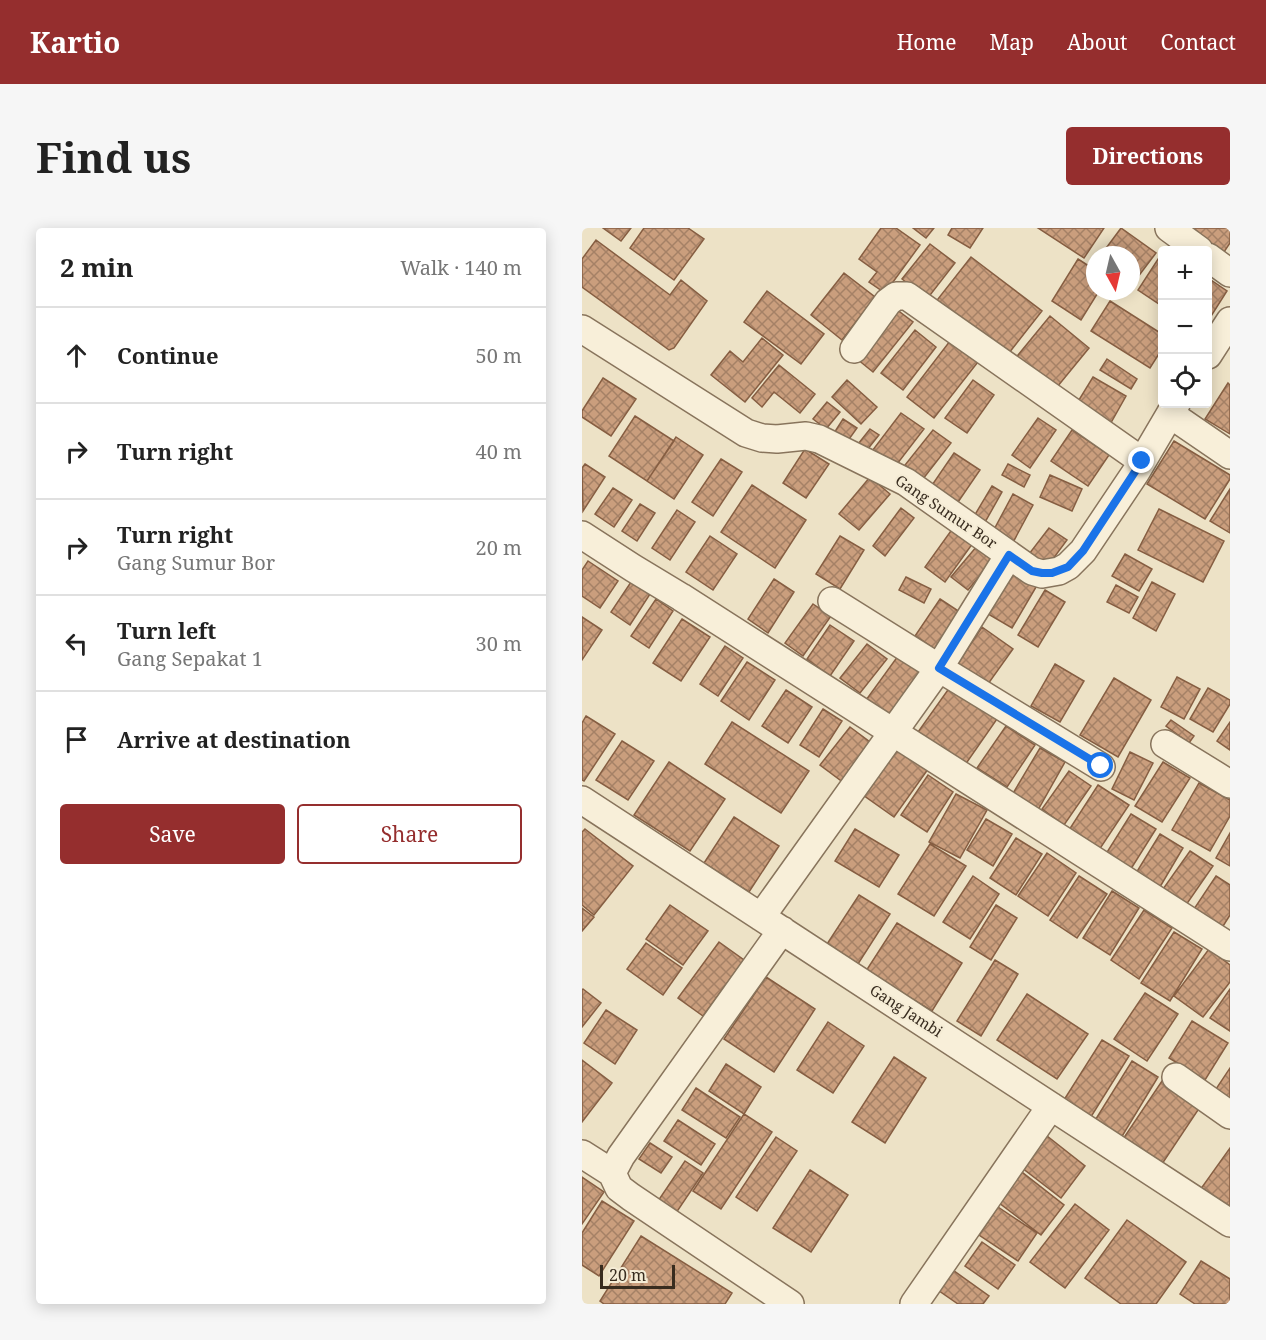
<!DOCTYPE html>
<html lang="en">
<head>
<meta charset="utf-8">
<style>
	body { margin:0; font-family:"Noto Serif",serif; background:#f6f6f6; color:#222 }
	.controls { position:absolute; right:18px; top:18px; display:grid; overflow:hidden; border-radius:6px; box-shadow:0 3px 15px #0003 }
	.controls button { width:54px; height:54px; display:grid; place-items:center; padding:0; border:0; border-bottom:2px solid #e0e0e0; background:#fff; color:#222; font:30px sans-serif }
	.compass { position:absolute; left:504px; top:18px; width:54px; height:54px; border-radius:50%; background:#fff; box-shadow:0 3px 15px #0003; rotate:172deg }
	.scale { position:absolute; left:18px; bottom:15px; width:75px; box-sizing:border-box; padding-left:6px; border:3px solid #382c1f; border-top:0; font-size:16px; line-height:21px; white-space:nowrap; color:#382c1f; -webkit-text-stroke:4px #f5ecd5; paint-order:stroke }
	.stop { position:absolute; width:18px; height:18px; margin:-14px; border:4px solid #1a73e8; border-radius:50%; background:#fff }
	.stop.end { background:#1a73e8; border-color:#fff; box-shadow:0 2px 6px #0008 }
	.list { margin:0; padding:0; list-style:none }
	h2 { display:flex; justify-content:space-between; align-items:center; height:78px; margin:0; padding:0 24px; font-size:26px }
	h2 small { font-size:20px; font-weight:400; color:#767676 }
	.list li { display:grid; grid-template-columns:39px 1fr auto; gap:18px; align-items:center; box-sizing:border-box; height:96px; padding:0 24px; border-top:2px solid #e0e0e0 }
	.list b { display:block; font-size:22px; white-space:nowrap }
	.list p { margin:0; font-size:20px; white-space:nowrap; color:#767676 }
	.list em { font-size:20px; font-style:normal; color:#767676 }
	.actions { display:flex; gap:12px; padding:18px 24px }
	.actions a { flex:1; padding:14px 0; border:2px solid #952e2e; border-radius:6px; text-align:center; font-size:21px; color:#952e2e }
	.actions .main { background:#952e2e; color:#fff }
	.icon { flex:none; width:33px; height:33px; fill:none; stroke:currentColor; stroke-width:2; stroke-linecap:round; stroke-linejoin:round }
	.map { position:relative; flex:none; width:648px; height:1076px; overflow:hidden; border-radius:6px }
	header { display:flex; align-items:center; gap:36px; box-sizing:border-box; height:84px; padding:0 30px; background:#952e2e; color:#fff }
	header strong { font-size:28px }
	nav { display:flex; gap:33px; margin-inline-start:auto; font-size:21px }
	.intro { display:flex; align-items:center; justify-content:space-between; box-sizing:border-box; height:144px; padding:0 36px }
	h1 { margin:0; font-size:42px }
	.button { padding:15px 27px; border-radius:6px; background:#952e2e; color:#fff; font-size:21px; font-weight:700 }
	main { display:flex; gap:36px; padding:0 36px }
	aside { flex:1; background:#fff; border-radius:6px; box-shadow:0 3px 15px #0003 }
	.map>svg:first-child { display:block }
</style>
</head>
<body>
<header>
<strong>Kartio</strong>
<nav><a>Home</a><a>Map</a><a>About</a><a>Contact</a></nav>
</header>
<div class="intro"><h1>Find us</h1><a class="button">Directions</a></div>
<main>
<aside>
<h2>2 min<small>Walk · 140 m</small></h2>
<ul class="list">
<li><svg class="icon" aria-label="ahead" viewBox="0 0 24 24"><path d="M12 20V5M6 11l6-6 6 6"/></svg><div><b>Continue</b></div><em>50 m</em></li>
<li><svg class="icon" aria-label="right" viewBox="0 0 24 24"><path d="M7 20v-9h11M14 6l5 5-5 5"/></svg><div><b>Turn right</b></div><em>40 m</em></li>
<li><svg class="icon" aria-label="right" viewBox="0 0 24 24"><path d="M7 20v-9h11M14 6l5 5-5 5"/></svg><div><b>Turn right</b><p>Gang Sumur Bor</p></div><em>20 m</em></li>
<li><svg class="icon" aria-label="left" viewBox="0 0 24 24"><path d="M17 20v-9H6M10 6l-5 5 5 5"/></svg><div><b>Turn left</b><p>Gang Sepakat 1</p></div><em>30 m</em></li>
<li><svg class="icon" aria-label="arrive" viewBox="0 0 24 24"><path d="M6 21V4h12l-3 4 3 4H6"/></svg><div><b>Arrive at destination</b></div></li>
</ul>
<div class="actions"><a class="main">Save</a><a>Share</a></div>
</aside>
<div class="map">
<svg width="648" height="1076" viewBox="0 0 648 1076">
	<defs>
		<pattern id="building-cross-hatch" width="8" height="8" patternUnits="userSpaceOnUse" patternTransform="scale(1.5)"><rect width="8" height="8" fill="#ca9e7d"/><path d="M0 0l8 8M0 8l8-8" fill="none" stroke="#a58166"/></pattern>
	</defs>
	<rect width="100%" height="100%" fill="#ede2c6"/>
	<!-- building -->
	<path fill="url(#building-cross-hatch)" stroke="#865e42" stroke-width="1.5" d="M21,0h28l-10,13z
		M62,0h44l16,11 -30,41 -44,-32z
		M299,0h15l24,17 -35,48 -16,-11 8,-10 -18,-13z
		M331,0h21l-8,10z
		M370,0h31l-13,20 -22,-13z
		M456,0h66l-20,30z
		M539,0l35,25 -25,33v-31h-30z
		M604,0h44v15l-6,9z
		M14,12l74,55 11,-15 26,21 -33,47 -5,2 -87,-63v-28z
		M348,16l25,19 -28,36 -25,-20z
		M580,25v53l-24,-16z
		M389,29l71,54 -37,47 -71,-54z
		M496,31l17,11v21h4l-18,29 -29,-19z
		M262,45l31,24 -33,43 -31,-25z
		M626,50l19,13 -19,30z
		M185,63l57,43 -23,30 -57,-42z
		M528,73l52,33v15l-12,19 -59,-37z
		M314,81l17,13 -40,50 -16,-13z
		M468,88l39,32 -36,44 -39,-32z
		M333,102l21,17 -33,43 -22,-17z
		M180,110l21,17 -38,47 -34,-27 19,-24 13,11z
		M368,113l28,21 -44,56 -27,-21z
		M525,131l30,20 -6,10 -31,-19z
		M197,137l36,29 -15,19 -26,-21 -12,15 -10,-9z
		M511,149l33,19 -18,32 -34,-20z
		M21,150l33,21 -25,37 -29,-19v-6z
		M265,152l30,27 -16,17 -29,-27z
		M391,152l21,15 -27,38 -22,-15z
		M646,155l2,2v49l-25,-15z
		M245,174l13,10 -14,17 -13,-10z
		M319,185l23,16 -30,39 -22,-17z
		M53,188l39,25 -27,40 -38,-25z
		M456,190l18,12 -26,38 -18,-13z
		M261,191l14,9 -10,14 -13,-9z
		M288,201l9,6 -12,15 -9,-6z
		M351,202l18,13 -28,36 -18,-14z
		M490,202l37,25 -21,31 -37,-25z
		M94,209l27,18 -29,44 -27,-18z
		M592,213l56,34v4l-25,40 -58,-35z
		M223,221l24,15 -23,34 -23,-15z
		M372,225l26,17 -26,38 -26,-17z
		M139,231l21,13 -29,44 -21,-14z
		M3,236l20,13 -22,34 -1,-43z
		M426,236l22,11 -6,12 -22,-12z
		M468,247l32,14 -10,22 -32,-14z
		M288,249l20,17 -31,36 -20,-16z
		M170,257l54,35 -31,48 -54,-36z
		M410,258l10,6 -18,32 -11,-6z
		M31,260l19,12 -18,27 -19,-13z
		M648,261v44l-20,-12z
		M431,266l20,11 -23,43 -20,-11z
		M58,276l15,9 -18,28 -15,-10z
		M319,280l13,10 -29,38 -12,-10z
		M577,281l65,32 -21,41 -65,-32z
		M95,282l18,12 -25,38 -18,-12z
		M371,300l20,15 -28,39 -20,-15z
		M467,300l18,12 -20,27 -18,-13z
		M128,308l27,18 -24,36 -27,-18z
		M258,308l24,14 -24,39 -24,-15z
		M395,318l16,14 -25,30 -17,-13z
		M543,326l27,15 -13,22 -27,-15z
		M6,333l30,20 -18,27 -18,-12v-26z
		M428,338l29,16 -27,46 -29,-17z
		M324,349l25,12 -7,14 -25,-13z
		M51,351l19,12 -22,34 -19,-13z
		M192,351l20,13 -26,41 -20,-14z
		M570,354l23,12 -19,37 -23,-13z
		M534,357l22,12 -9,16 -22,-11z
		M463,362l20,12 -27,45 -20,-12z
		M74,371l17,12 -24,37 -18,-12z
		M358,371l29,19 -25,37 -29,-19z
		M231,376l18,12 -28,40 -18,-13z
		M0,389l20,13 -20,30z
		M100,391l28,18 -29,44 -28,-18z
		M248,397l24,16 -24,35 -23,-17z
		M400,399l31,22 -25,35 -30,-21z
		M285,416l20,15 -27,34 -20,-15z
		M143,418l18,12 -25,38 -18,-12z
		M316,428l26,18 -32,45 -26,-19z
		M165,434l28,18 -26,40 -28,-19z
		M473,436l29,17 -24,41 -29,-16z
		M595,449l23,12 -16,30 -23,-12z
		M532,450l37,22 -33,57 -38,-22z
		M368,459l47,32 -32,46 -47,-33z
		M626,460l22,12v4l-17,28 -23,-13z
		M204,462l26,17 -24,36 -26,-17z
		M241,481l19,12 -23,36 -19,-12z
		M4,488l29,18 -31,47 -2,-1v-57z
		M589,492l23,16 -5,7 -23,-17z
		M150,494l77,49 -28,42 -76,-49z
		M648,494v28l-13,-9z
		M424,498l29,19 -28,42 -30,-19z
		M268,499l24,18 -30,38 -24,-18z
		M40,513l32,20 -26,39 -32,-20z
		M318,515l31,22 -37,52 -31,-22z
		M458,520l25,14 -27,48 -26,-15z
		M548,524l23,11 -19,37 -22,-11z
		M87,534l56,37 -35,52 -56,-36z
		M581,534l27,16 -28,44 -27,-16z
		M487,543l22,15 -27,39 -22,-16z
		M346,547l25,17 -26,40 -26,-17z
		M617,555l31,17v16l-20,35 -38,-21z
		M516,557l31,20 -30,45 -30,-20z
		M374,566l31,16 -27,48 -31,-16z
		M549,586l25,15 -27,43 -25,-15z
		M152,589l45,29 -30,46 -45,-29z
		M404,591l26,15 -19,32 -26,-16z
		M3,601l48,37 -39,49 -12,-10v-73z
		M273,601l44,26 -20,32 -44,-26z
		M648,605v33l-14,-8z
		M578,606l23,14 -26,44 -24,-14z
		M434,610l26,16 -26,41 -26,-17z
		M348,616l36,22 -32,50 -36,-22z
		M608,623l23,15 -27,39 -23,-16z
		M465,625l29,20 -28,43 -30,-20z
		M391,648l26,18 -29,45 -27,-17z
		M497,648l28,18 -30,44 -27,-18z
		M634,648l14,9v30l-10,16 -28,-19z
		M530,663l27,17 -29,47 -27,-17z
		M277,667l31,19 -32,50 -31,-20z
		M88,677l38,26 -25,34 -37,-26z
		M414,677l21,13 -26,42 -21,-13z
		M0,680l12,9 -12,14z
		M562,682l28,18 -33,51 -28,-19z
		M315,695l65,40 -30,48 -66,-40z
		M592,704l28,17 -32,52 -29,-18z
		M137,714l25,18 -41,56 -25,-18z
		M64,715l36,25 -19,27 -36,-26z
		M627,721l21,16v17l-27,35 -29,-21z
		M413,732l23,14 -37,62 -24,-15z
		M184,749l49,32 -41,63 -50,-33z
		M1,761l18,14 -19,24v-37z
		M648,761v42l-20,-13z
		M563,765l33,21 -31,47 -33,-22z
		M445,766l61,40 -31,45 -60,-39z
		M24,782l31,20 -22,34 -31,-21z
		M610,793l36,22 -23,37 -36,-22z
		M246,794l36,24 -31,47 -36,-23z
		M520,812l27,16 -40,64 -27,-17z
		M312,829l32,21 -41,65 -33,-21z
		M0,832l30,23 -30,39z
		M550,833l26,16 -37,61 -27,-16z
		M144,836l35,23 -17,27 -35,-23z
		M648,840v35l-16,-11z
		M580,853l38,26 -40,60 -39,-25z
		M114,860l44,29 -14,21 -44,-28z
		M162,886l28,18 -51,77 -28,-18z
		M96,892l37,24 -14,21 -37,-24z
		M460,904l43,34 -24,32 -44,-34z
		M194,909l21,14 -40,60 -21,-14z
		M68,915l22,14 -11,16 -22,-14z
		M648,920v63l-30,-21z
		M103,933l18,12 -27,40 -18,-12z
		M432,938l50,39 -23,30 -51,-39z
		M228,942l38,25 -37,57 -38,-24z
		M0,949l22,15 -22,32z
		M20,973l32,20 -35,55 -17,-11v-32z
		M493,976l34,26 -44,58 -35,-26z
		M416,979l39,26 -19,28 -39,-26z
		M545,992l59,42 -30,42h-35l-36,-26z
		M59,1008l91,57 -7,11h-121l-4,-3z
		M400,1014l33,23 -17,24 -33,-23z
		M619,1033l29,18v25h-35l-15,-10z
		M368,1040l39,28 -6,8h-25l-23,-16z"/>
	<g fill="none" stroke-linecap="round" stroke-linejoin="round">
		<defs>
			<path id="minor" d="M587,0l30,22
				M626,29l22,16
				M0,101l164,104 16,5 15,1 29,-3 13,3 87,43 126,89 10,3 17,-3 9,-5 15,-15 53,-79 40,-68
				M272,121l34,-47 8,-6h11l235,165
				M626,127l22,-34
				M588,186l60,41
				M0,307l51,33 48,29 549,350
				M427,327l-70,113 162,99
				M583,516l65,40
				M0,572l648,423
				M179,689l178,-249 -107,-67
				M200,702l-161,226 -9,17 7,15 12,9 159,107
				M594,849l54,38
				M0,926l30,19
				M332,1076l137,-198"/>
		</defs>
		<!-- minor casing -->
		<use href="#minor" stroke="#88745c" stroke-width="30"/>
		<!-- minor -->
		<use href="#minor" stroke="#f8efd9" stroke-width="27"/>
	</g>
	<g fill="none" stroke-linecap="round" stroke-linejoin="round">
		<!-- route -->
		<path stroke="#1a73e8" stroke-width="8" d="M519,538l-162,-98 70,-113 23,16 10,2h10l16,-6 15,-16 59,-90"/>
	</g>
	<g text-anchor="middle" stroke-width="4.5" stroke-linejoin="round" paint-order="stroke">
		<!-- street labels -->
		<g font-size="15" fill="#382c1f" stroke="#f5ecd5">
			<text transform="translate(364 284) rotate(34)" y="5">Gang Sumur Bor</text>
			<text transform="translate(324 783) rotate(33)" y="5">Gang Jambi</text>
		</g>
	</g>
</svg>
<div class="controls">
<button>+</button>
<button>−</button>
<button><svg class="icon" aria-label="locate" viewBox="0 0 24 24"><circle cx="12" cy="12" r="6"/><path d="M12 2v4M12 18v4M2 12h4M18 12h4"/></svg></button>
</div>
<svg class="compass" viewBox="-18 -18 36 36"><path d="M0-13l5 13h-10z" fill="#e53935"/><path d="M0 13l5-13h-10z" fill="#767676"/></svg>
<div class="scale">20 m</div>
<div class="stop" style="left:519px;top:538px"></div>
<div class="stop end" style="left:560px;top:233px"></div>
</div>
</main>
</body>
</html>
